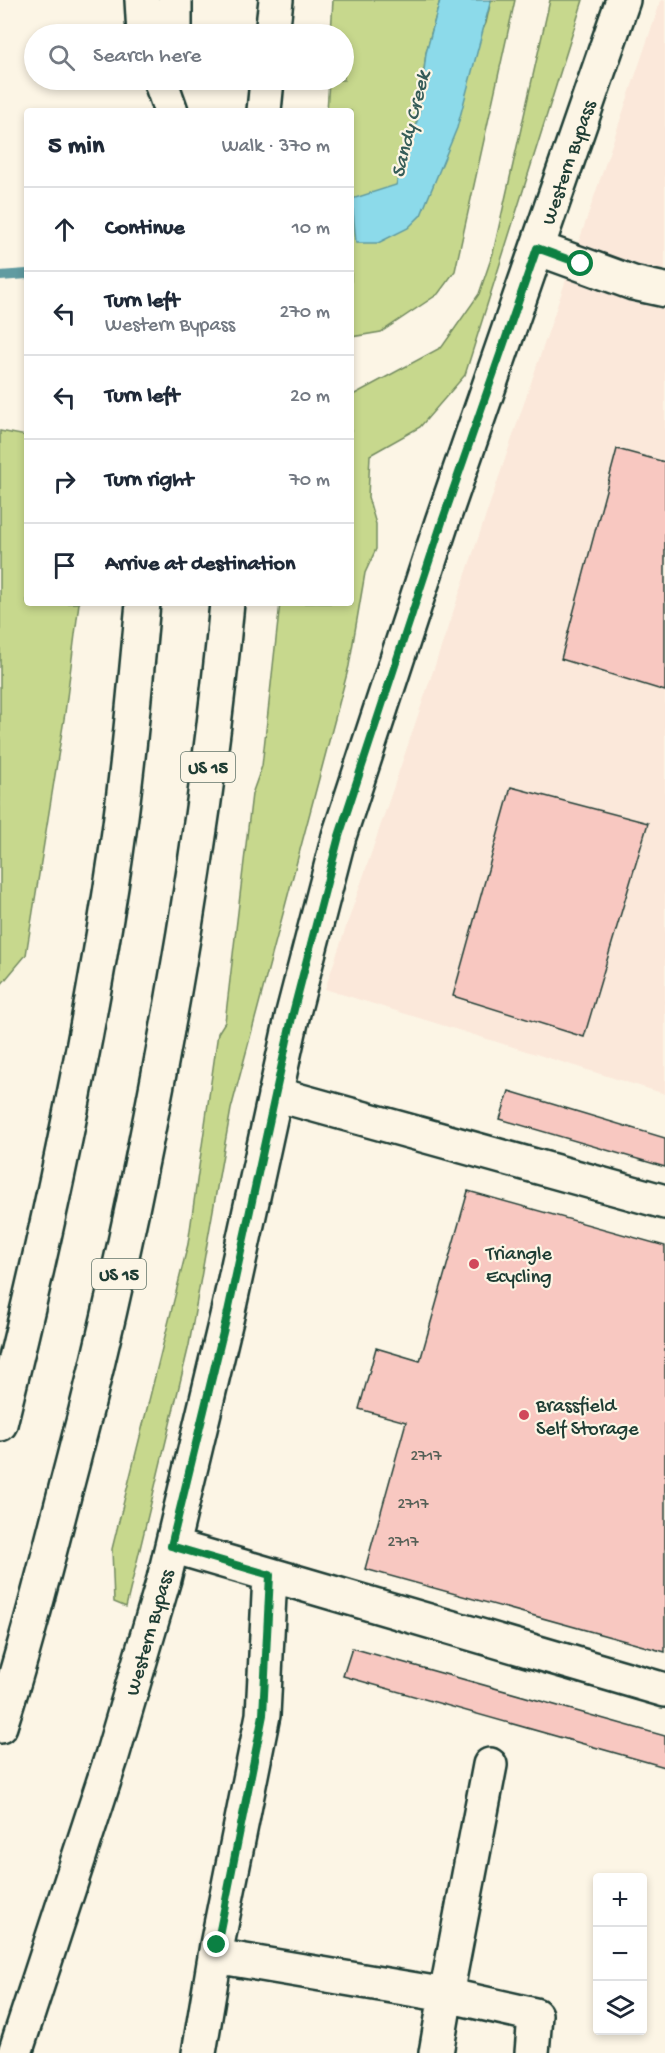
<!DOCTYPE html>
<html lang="en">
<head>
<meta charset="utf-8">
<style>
	body { margin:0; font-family:"Gochi Hand",sans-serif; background:#f6f6f7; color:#1f2937 }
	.controls { position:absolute; right:18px; bottom:18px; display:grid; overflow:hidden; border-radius:6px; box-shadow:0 3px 9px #0003 }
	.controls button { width:54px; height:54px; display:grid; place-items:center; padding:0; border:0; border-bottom:2px solid #e0e1e3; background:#fff; color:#1f2937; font:30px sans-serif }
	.stop { position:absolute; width:18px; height:18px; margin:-14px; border:4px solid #0b8043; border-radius:50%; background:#fff }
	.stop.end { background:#0b8043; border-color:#fff; box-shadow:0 2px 6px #0008 }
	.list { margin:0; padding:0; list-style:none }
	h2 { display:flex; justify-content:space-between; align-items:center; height:78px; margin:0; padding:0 24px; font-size:26px }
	h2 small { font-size:20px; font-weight:400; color:#747a83 }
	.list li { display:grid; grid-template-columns:39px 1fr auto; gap:18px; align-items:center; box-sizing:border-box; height:84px; padding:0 24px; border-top:2px solid #e0e1e3 }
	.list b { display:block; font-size:22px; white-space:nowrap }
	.list p { margin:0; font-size:20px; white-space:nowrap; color:#747a83 }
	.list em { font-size:20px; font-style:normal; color:#747a83 }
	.icon { flex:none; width:33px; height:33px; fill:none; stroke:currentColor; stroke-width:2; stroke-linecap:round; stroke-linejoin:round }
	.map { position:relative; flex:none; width:665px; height:2053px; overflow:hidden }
	.search { position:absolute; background:#fff; box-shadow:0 3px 9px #0003; left:24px; top:24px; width:330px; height:66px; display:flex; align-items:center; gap:15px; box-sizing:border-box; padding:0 21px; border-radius:33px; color:#747a83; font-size:22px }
	.panel { position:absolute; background:#fff; box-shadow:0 3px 9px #0003; left:24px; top:108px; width:330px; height:498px; border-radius:6px }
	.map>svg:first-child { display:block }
</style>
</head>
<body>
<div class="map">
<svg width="665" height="2053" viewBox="0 0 665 2053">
	<rect width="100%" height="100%" fill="#fcf5e5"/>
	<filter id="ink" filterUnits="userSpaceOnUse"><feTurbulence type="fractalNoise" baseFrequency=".0167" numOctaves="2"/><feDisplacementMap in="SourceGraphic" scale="12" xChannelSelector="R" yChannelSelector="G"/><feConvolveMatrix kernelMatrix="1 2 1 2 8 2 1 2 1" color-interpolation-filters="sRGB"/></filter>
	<g filter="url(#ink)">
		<!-- built -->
		<path fill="#fbe8da" d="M661,0h4v1094l-340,-105z"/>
		<!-- green -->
		<path fill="#c7d88d" stroke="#738a60" stroke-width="1.5" d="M333,0h107l-14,53 -7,62 -41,128 108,-220 5,-23h24l-60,271 -17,23 -57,38 -30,5v-226h-24l2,-31h15v-46h-13z
			M550,0h33l-118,375 -45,52 -50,28 -2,42 8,27v25l-11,24 -16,93 -118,443 -42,236 -63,262 -12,-5 -2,-53 76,-305 30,-211 7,-11 27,-228 10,-28 18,-163h71v-207l91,-49 37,-53 14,-41z
			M0,431l27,5v167h52l-14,110 -39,242 -26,31z"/>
		<!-- water -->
		<path fill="#8cdaea" stroke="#609ba1" stroke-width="1.5" d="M440,0h51l-34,128 -36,87 -13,13 -30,15h-22l-4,-44 44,-14 23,-70 7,-62z"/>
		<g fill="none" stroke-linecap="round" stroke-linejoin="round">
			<!-- stream -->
			<path stroke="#609ba1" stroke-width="10" d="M0,276l27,-2"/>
		</g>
		<!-- building -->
		<path fill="#f8c8c1" stroke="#1f3d34" stroke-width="1.5" d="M617,449l48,13v229l-104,-32z
			M511,787l137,36 -64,214 -131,-41z
			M509,1091l156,47v29l-165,-48z
			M468,1191l197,55v406l-300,-83 41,-147 -47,-13 17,-61 44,13z
			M352,1648l313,88v31l-322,-91z"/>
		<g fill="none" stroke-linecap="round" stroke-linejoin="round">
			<defs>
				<path id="minor" d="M537,248l96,35 32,7
					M275,1094l390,108
					M172,1546l493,144
					M490,1765l-44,230 89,20 -3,38
					M215,1956l231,39 -10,58
					M15,2053l97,-297 52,-177 63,-263 66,-303 46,-177 103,-314 181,-522
					M199,2053l18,-108 46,-230 7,-140"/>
				<path id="highway" d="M142,0l2,34
					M175,0v34
					M272,34l4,-34
					M160,80l11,31
					M264,111l3,-31
					M0,1424c44,-177 83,-357 111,-537 15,-94 23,-189 32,-284
					M0,1726c28,-86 49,-174 72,-261 41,-156 73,-310 101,-468 23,-130 42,-262 54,-394"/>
			</defs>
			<!-- minor casing -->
			<use href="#minor" stroke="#1f3d34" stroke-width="38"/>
			<!-- highway casing -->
			<use href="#highway" stroke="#1f3d34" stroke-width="38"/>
			<!-- minor -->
			<use href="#minor" stroke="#fcf5e5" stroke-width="33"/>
			<!-- highway -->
			<use href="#highway" stroke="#fcf5e5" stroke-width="33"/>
		</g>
	</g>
	<g fill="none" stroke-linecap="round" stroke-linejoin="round" filter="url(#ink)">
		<!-- route -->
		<path stroke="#0b8043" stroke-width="8" d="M217,1945l46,-230 7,-140 -99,-29 56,-230 66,-303 46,-177 103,-314 95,-274 44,16"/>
	</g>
	<!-- markers -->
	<g fill="#d1495b" stroke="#fcf5e5" stroke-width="2">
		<circle cx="474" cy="1264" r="6"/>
		<circle cx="524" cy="1415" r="6"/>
	</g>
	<g text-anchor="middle" stroke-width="4.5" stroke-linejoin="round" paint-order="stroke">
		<!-- number labels -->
		<g font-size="16" fill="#556057">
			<text x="426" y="1460">2717</text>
			<text x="413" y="1508">2717</text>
			<text x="403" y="1546">2717</text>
		</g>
		<!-- shield labels -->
		<g fill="#fcf5e5" stroke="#617469" stroke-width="1.5">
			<rect x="181" y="752" width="54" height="30" rx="4.5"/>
			<rect x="92" y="1259" width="54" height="30" rx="4.5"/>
		</g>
		<g font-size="18" font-weight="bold" fill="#1f3d34">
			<text x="208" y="773">US 15</text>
			<text x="119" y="1280">US 15</text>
		</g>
		<!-- street labels -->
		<g font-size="20" fill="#1f3d34" stroke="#fcf5e5">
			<text transform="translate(567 162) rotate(-71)" y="7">Western Bypass</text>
			<text transform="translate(148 1632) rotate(-74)" y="7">Western Bypass</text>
		</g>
		<!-- poi labels -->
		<g font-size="20" fill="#1f3d34" stroke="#fcf5e5" text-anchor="start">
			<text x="486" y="1259">Triangle<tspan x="486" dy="23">Ecycling</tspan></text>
			<text x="536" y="1411">Brassfield<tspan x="536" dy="23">Self Storage</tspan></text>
		</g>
		<!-- water labels -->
		<g font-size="21" font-style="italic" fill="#355c58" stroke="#fcf5e5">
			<text transform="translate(409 124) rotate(-76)" y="7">Sandy Creek</text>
		</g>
	</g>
</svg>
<div class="controls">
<button>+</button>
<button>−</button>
<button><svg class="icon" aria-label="layers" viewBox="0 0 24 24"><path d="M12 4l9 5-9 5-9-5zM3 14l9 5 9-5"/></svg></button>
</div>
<div class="stop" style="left:581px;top:264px"></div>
<div class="stop end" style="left:217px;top:1945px"></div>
<div class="search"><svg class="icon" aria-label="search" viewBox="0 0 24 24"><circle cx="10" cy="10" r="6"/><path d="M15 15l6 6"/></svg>Search here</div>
<section class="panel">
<h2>5 min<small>Walk · 370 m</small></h2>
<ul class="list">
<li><svg class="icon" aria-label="ahead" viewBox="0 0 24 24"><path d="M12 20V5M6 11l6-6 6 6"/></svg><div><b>Continue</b></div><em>10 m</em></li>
<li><svg class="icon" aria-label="left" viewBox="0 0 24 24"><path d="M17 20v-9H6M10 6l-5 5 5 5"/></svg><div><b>Turn left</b><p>Western Bypass</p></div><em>270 m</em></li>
<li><svg class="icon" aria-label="left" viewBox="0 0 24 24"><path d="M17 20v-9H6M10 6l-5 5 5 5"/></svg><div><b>Turn left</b></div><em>20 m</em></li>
<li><svg class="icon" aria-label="right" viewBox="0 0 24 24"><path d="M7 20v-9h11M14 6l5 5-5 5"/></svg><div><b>Turn right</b></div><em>70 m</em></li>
<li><svg class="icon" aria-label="arrive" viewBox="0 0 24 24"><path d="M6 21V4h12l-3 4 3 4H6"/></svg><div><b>Arrive at destination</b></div></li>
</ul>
</section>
</div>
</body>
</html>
